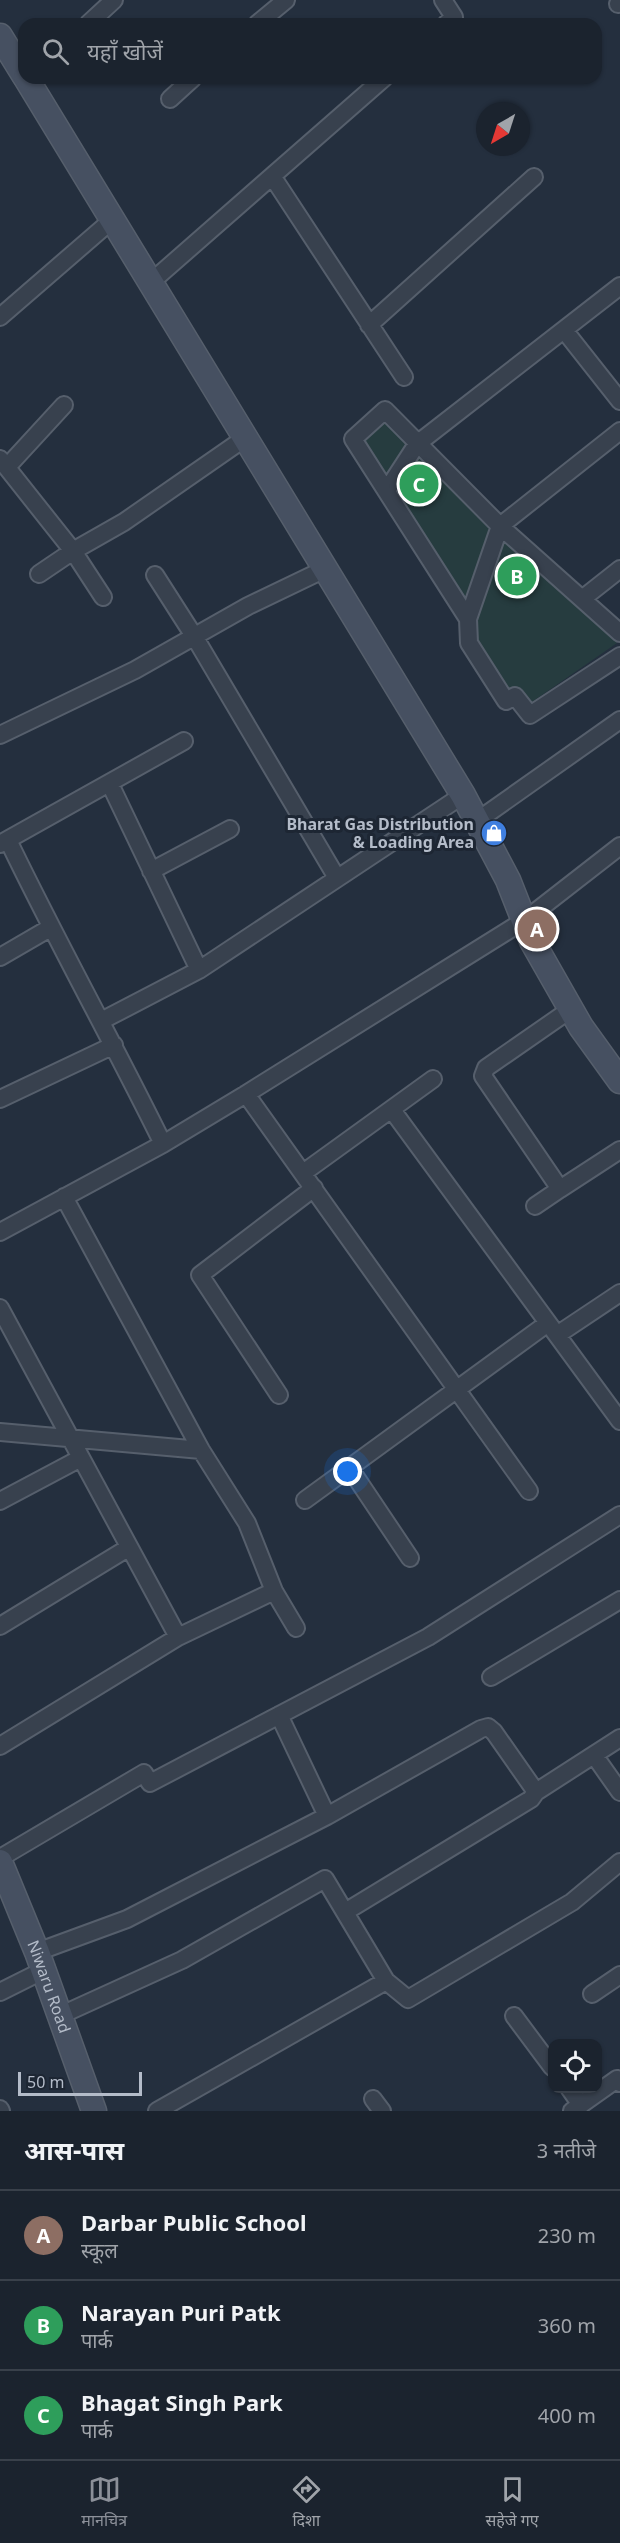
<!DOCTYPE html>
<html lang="hi">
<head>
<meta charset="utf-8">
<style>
	body { margin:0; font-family:"Noto Sans","Noto Sans Devanagari",sans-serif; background:#242b36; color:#f1f3f6 }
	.controls { position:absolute; right:18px; bottom:18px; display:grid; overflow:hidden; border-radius:12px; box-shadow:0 2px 4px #0004 }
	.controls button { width:54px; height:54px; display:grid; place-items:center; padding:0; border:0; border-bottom:2px solid #39404a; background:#1b232e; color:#f1f3f6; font:30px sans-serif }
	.compass { position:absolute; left:476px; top:102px; width:54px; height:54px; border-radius:50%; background:#1b232e; box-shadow:0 2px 4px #0004; rotate:219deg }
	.scale { position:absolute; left:18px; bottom:15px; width:124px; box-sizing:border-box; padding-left:6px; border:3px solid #b4bcc9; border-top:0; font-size:16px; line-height:21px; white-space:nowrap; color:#b4bcc9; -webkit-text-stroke:4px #1d2633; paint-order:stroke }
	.you { position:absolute; left:348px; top:1472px; width:21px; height:21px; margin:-15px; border:4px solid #fff; border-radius:50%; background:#1a73e8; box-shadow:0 0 0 9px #1a73e833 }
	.badge { display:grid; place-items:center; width:39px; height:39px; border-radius:50%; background:#8c9099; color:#fff; font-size:20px; font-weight:700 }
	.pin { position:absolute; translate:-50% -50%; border:3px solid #fff; box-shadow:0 2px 6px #0006 }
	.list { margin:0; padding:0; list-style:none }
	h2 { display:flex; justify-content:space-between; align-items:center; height:78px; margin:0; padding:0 24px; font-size:26px }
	h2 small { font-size:20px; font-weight:400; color:#a0a4aa }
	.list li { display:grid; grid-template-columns:39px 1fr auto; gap:18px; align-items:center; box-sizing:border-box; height:90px; padding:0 24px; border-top:2px solid #39404a }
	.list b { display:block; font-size:22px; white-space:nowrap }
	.list p { margin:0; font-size:20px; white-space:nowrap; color:#a0a4aa }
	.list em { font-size:20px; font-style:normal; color:#a0a4aa }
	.icon { flex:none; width:33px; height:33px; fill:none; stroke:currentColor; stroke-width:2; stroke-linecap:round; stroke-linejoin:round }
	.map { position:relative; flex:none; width:620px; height:2111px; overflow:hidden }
	.search { position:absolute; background:#1b232e; box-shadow:0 2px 4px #0004; left:18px; right:18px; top:18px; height:66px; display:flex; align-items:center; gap:15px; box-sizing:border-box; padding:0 21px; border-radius:18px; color:#a0a4aa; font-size:22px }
	.sheet { height:348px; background:#1b232e }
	nav { display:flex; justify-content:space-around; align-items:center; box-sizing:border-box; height:84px; border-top:2px solid #39404a; background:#1b232e; font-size:16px; color:#a0a4aa }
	nav a { display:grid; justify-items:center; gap:3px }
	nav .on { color:#8c9099 }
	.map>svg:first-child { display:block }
</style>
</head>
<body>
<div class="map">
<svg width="620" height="2111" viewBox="0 0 620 2111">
	<rect width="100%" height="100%" fill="#242f3e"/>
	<!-- green -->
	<path fill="#263c3f" d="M388,417l105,110 -29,78 -104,-165z
		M502,533l115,110 -88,61 -11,-17 -12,6 -32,-52v-22z"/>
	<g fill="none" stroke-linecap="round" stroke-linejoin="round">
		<defs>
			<path id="street" d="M443,0l11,17 -8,7
				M618,4l2,-2
				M88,24l26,-24
				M257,24l29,-24
				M170,99l23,-21
				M272,176l132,201
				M150,283l234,-205
				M0,317l112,-97
				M369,325l165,-148
				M564,330l56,71
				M620,431l-120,95 -32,93 1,24 37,58 9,-5 15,19 90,-59
				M0,459l73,92 30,46
				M7,467l57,-62
				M387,490l30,-46 203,-158
				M39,574l34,-23 51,-29 121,-84
				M155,575l39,61 143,242
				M582,599l38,-30
				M468,619l-115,-180 32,-29 115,116 120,107
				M0,735l135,-65 113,-64 77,-37
				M110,784l89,186
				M477,821l143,-101
				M8,840c49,102 105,202 155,304
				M0,844l184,-103
				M151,871l79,-42
				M0,957l50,-29
				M571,1009l-85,59 -3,8 77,113 60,-39
				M101,1021l98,-51 264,-175
				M246,1094l283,397
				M0,1099l114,-54
				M392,1110l228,311
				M303,1173l130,-94
				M535,1206l25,-17
				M0,1232l163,-88 83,-50 279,-174 95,-74
				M0,1308l178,329 96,-46 -27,-68 -46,-73 -137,-253
				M557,1335l63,-42
				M279,1395l-79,-120 114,-87
				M0,1432l201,18
				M349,1467l61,91
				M305,1500l243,-177
				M0,1501l81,-43
				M274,1591l22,37
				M0,1626l128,-78
				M491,1677l129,-77
				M279,1715l48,101
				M0,1746l178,-109
				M594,1755l26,37
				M0,1858l144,-85 6,10 278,-146 192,-122
				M345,1912l186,-113 5,-7
				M37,1952l90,-33 200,-103 154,-87 7,-2 6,5 42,60 84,-54
				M386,1981l22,18 164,-97 48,-40
				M0,1992l42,-21
				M592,1994l28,-19
				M59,2016l123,-56 143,-81 61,102 -229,130
				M514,2016l38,51
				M569,2088l12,17
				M373,2099l9,12
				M0,2109l1,2
				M572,2111l45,-32 3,4"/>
			<g id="secondary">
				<path d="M0,36l24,39"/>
				<path d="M26,78l437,717 45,85 24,61 49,86 39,54"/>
				<path id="s1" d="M0,1862l37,90 57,159"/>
			</g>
		</defs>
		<!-- street casing -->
		<use href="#street" stroke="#565f6c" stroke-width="20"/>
		<!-- secondary casing -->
		<use href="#secondary" stroke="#565f6c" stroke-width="27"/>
		<!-- street -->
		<use href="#street" stroke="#38414e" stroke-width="16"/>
		<!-- secondary -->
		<use href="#secondary" stroke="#465061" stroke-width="24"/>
	</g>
	<!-- icons -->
	<defs>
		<symbol id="shop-disc" viewBox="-11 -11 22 22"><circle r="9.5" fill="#3f7fe0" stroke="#1d2633"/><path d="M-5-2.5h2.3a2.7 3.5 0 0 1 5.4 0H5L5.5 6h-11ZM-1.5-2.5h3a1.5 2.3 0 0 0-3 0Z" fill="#fff"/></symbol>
	</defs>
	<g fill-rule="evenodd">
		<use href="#shop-disc" x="479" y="818" width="30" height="30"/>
	</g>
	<g text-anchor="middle" stroke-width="6" stroke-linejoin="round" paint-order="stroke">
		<!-- poi labels -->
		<g font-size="16" font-weight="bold" fill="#b4bcc9" stroke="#1d2633" text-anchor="end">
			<text x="474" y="830">Bharat Gas Distribution<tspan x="474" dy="18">&amp; Loading Area</tspan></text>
		</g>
		<!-- street labels -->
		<g font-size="16" fill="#b4bcc9" stroke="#1d2633">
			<text dy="6" stroke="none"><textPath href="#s1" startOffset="134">Niwaru Road</textPath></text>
		</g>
	</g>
</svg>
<div class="controls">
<button><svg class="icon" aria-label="locate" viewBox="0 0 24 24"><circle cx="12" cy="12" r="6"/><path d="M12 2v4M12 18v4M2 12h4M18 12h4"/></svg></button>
</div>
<svg class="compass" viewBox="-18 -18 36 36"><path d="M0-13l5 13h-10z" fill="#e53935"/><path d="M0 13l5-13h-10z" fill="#a0a4aa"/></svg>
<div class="scale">50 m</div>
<div class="you"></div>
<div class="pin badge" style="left:537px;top:929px;background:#8d6e63">A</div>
<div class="pin badge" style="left:517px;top:576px;background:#2e9e5b">B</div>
<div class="pin badge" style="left:419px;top:484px;background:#2e9e5b">C</div>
<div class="search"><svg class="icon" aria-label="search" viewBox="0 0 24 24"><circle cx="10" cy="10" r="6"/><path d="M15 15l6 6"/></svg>यहाँ खोजें</div>
</div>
<section class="sheet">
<h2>आस-पास<small>3 नतीजे</small></h2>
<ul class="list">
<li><span class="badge" style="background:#8d6e63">A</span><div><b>Darbar Public School</b><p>स्कूल</p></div><em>230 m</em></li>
<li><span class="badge" style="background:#2e9e5b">B</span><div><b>Narayan Puri Patk</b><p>पार्क</p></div><em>360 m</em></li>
<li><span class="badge" style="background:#2e9e5b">C</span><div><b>Bhagat Singh Park</b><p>पार्क</p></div><em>400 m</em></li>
</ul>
</section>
<nav>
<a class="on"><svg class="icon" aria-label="map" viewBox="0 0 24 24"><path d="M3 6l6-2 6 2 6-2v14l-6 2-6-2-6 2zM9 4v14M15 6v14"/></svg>मानचित्र</a>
<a><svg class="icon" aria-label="directions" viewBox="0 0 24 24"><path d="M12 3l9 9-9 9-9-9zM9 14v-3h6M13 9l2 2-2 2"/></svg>दिशा</a>
<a><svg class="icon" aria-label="saved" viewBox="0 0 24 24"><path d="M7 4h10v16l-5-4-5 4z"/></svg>सहेजे गए</a>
</nav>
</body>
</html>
